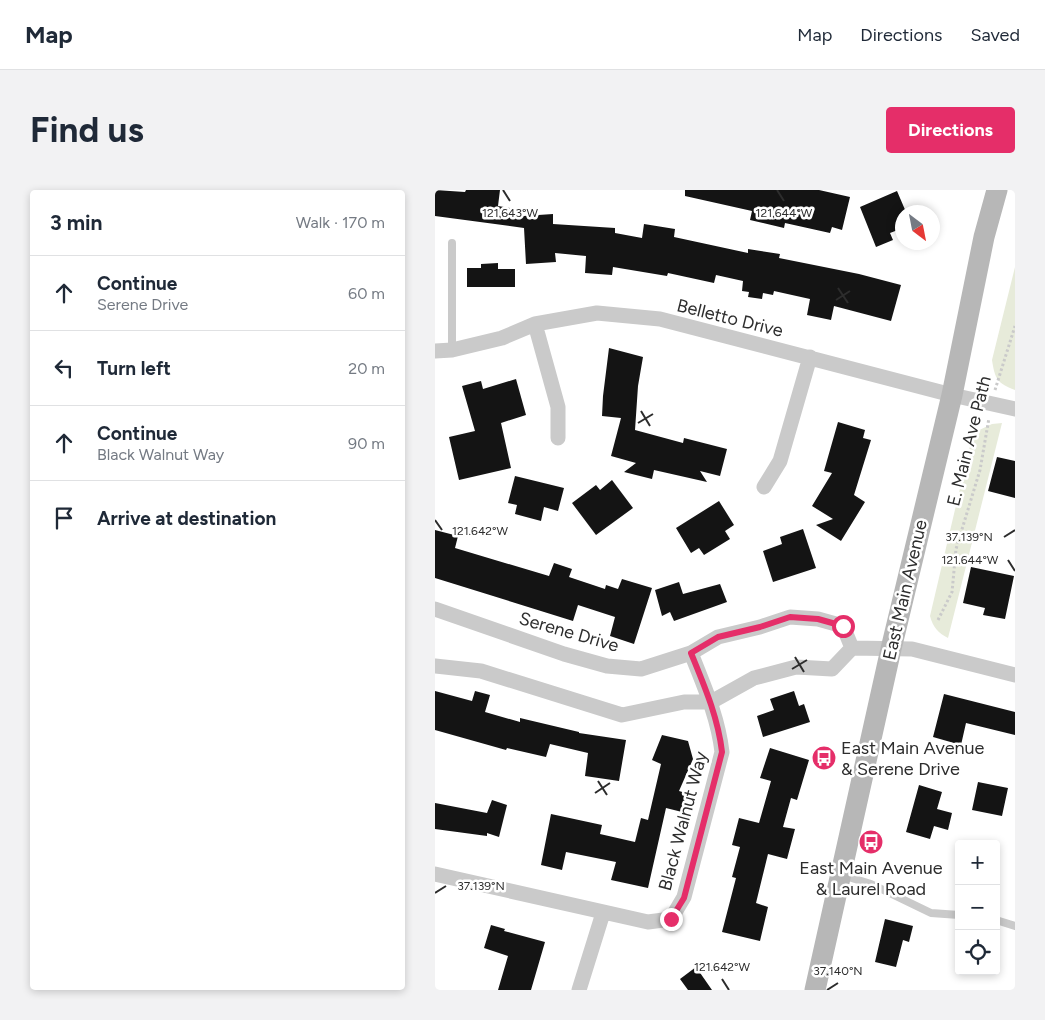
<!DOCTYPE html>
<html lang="en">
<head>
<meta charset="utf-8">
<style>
	body { margin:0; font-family:Figtree,sans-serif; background:#f2f2f3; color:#1f2937 }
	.controls { position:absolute; right:15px; bottom:15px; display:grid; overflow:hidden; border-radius:5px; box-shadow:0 2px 8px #0003 }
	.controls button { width:45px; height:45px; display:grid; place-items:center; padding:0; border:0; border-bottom:1px solid #e0e1e3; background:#fff; color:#1f2937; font:25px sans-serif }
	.compass { position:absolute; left:460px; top:15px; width:45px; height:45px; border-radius:50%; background:#fff; box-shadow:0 2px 8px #0003; rotate:148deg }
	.stop { position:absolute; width:15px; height:15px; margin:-11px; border:4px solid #e52e69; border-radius:50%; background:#fff }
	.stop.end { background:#e52e69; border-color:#fff; box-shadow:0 1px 5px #0008 }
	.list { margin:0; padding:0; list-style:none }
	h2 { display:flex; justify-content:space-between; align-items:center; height:65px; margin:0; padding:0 20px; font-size:21px }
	h2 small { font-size:16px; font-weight:400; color:#747a83 }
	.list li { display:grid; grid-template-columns:32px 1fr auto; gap:15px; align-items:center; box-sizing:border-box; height:75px; padding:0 20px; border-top:1px solid #e0e1e3 }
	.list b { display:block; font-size:19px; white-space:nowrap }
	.list p { margin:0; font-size:16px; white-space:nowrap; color:#747a83 }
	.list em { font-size:16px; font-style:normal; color:#747a83 }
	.icon { flex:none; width:28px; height:28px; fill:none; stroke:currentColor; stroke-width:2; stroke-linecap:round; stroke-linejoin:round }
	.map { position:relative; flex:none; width:580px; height:800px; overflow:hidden; border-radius:5px }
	header { display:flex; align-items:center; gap:30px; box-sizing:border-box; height:70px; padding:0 25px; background:#fff; border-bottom:1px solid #e0e1e3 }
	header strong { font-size:24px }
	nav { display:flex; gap:28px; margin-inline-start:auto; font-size:18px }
	.intro { display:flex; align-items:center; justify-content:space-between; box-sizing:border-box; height:120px; padding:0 30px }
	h1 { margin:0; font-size:35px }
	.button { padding:12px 22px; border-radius:5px; background:#e52e69; color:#fff; font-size:18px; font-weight:700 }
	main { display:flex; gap:30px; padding:0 30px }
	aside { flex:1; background:#fff; border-radius:5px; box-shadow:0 2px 8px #0003 }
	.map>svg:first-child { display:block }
</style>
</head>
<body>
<header>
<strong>Map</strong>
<nav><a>Map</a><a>Directions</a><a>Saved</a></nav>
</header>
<div class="intro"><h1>Find us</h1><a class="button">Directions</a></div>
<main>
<aside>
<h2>3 min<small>Walk · 170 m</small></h2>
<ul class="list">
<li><svg class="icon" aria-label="ahead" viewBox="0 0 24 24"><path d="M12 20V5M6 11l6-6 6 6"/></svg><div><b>Continue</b><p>Serene Drive</p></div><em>60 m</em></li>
<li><svg class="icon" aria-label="left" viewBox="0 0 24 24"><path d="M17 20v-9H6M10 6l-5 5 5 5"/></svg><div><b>Turn left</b></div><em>20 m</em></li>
<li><svg class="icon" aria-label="ahead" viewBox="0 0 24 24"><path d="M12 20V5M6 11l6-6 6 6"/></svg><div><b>Continue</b><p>Black Walnut Way</p></div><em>90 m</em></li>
<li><svg class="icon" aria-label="arrive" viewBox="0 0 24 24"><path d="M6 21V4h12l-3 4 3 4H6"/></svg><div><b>Arrive at destination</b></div></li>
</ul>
</aside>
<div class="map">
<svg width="580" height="800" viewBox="0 0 580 800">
	<rect width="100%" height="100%" fill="#fff"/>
	<!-- green -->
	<path fill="#e7ebda" d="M580,77v123c-18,-7 -20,-11 -23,-30z
		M567,233l-54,215c-10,-5 -15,-11 -18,-22l43,-183 19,-9z"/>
	<!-- building -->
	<path fill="#141414" d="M0,0l30,2 1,-2h34l-2,16 12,2 -1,9 44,-3v10l62,4v5l27,5 2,-14 31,5 -1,8 74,16v-4l32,5 -1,4 80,16 42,11 -10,36 -57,-15 -3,14 -24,-5 3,-16 -36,-8 -1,4 -10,-2 -1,6 -14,-2 1,-5 -7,-1 1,-10 -27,-6 -2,8 -46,-10 -1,3 -54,-9 -1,8 -27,-2 1,-17 -31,-3 1,9 -30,2 -2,-36 -89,-12z
		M250,0h134l31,7 -8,33 -10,-3 -2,6 -45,-10 -1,5 -34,-8 2,-9 -67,-15z
		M462,1l9,21h-3v16l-13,5 3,7 -17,7 -16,-40z
		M63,73v6h17v18h-48v-19h14v-4z
		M174,158l34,9 -5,29 -3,44 48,13 1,-5 43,11 -7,27 -20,-5 7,11 -53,-12 -2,9 -28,-7 12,-9 -25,-7 10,-38 -19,-2 1,-20z
		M81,189l10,36 -25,8 10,45 -52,12 -10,-43 26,-6 -13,-45 19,-5 2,8z
		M403,232l27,8 -2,8 8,2 -17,55 11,7 -24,39 -25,-16 17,-6 -21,-13 20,-33 -8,-2z
		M562,267l18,4v37l-27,-7z
		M80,286l49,12 -6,23 -14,-4 -3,14 -26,-7 2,-9 -9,-2z
		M177,290l21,28 -37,27 -24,-32 24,-18 4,5z
		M284,311l15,24 -9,6 5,8 -26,16 -5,-7 -8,5 -15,-25z
		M368,339l13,39 -43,14 -10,-31 19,-7 -2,-7z
		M0,340l23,6 -3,12 94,28 5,-13 18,6 -3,8 36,12 1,-4 12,4 4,-10 30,9 -18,56 -24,-8 5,-19 -37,-12 -5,16 -138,-43z
		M536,377l43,9 -9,43 -22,-4 2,-7 -22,-5z
		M244,392l4,12 37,-10 7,18 -53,19 -4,-9 -8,4 -7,-26z
		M0,501l37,10 3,-10 15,4 -5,17 35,10v-4l59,14v1l47,7 -7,41 -34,-5 3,-23 -38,-9 -4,13 -39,-9 -1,2 -71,-20z
		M359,501l5,15 5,-2 6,18 -47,15 -6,-21 17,-6 -4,-11z
		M509,504l71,18v23l-49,-12 -5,22 -28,-8z
		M227,545l26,6 5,18 -14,32 10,3 -7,18 -16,-4 -18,80 -37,-8 5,-18 -50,-10 -4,18 -21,-5 10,-51 51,11 -2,9 35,8 6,-24 7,2 13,-56 -9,-4z
		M335,558l39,12 -12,40 -6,-2 -8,29 12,2 -8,30 -19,-5 -12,49 12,4 -8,34 -38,-9 14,-54 -4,-1 8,-30 -8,-2 7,-27 20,5 12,-42 -11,-3z
		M543,592l30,6 -6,28 -30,-6z
		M484,595l23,7 -5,17 15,4 -4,17 -14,-4 -4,13 -24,-7z
		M57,610l15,5 -8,32 -12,-4v3l-52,-7v-26l52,10z
		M450,729l28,7 -4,16 -6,-2 -7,27 -21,-5z
		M56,735l14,4 -1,2 41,11 -14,48h-33l10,-34 -24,-8z
		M261,777l16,23h-24l-8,-11z"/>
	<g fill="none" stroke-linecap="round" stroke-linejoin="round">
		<!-- path -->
		<path stroke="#cacaca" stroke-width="3" stroke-dasharray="2.5 2.5" stroke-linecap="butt" d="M560,200l20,-64
			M503,430l14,-28 4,-43 24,-79 9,-52"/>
		<!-- lane -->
		<path stroke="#cacaca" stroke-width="8" d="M17,53v107
			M407,685l29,9 60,29 28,2
			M561,730l19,6"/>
		<!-- street -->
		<path stroke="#cacaca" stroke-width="15" d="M100,134l23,83v31
			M0,161l17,-1 50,-12 33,-14 62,-11 63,6 292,76 63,14
			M329,297l16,-26 30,-104
			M0,419l129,45 43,12 34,3 50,-16 27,-16 42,-10 30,-10 28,2 25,7 9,22
			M0,476l46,5 141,44 62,-13h27l43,-24 42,-11 36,2 20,-21 60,1 103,26
			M0,684l213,48 23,-3 13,-22 38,-145c-4,-35 -18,-66 -31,-99
			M144,800l24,-77"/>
		<!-- secondary -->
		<path stroke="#b7b7b7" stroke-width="21" d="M380,800l76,-341 61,-254 32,-158 13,-47"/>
	</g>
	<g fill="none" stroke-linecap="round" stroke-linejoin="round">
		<!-- route -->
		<path stroke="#e52e69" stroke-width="6" d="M236,729l13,-21 38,-146c-4,-35 -18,-67 -31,-99l27,-16 42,-10 30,-10 28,2 25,7"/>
	</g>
	<!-- ticks -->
	<path fill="none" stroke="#2d2d2d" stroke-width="2" d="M68,0l7,11M342,0l7,11M403,98l10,15M401,110l14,-9M206,221l9,15M203,233l15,-9M0,330l7,10M569,347l11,-7M573,370l7,11M360,467l9,15M357,479l15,-9M163,591l9,14M160,603l15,-10M0,703l11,-7M287,789l7,11M392,800l11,-7"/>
	<!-- icons -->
	<defs>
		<symbol id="bus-disc" viewBox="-11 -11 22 22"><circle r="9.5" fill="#e52e69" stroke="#fff"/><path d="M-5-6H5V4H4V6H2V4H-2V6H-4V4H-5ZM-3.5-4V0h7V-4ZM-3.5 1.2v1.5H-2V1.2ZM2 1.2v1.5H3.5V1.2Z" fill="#fff"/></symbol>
	</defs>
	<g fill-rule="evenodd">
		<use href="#bus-disc" x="375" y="554" width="28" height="28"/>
		<use href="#bus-disc" x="422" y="638" width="28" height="28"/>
	</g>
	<g text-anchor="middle" stroke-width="5" stroke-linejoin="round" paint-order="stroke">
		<!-- street labels -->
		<g font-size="18" fill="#2d2d2d" stroke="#fff">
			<text transform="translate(295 128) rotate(14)" y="6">Belletto Drive</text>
			<text transform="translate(534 251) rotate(-76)" y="6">E. Main Ave Path</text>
			<text transform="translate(470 400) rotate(-77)" y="6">East Main Avenue</text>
			<text transform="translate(134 442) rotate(16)" y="6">Serene Drive</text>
			<text transform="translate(248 631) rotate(-75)" y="6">Black Walnut Way</text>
		</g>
		<!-- poi labels -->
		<g font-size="18" fill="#2d2d2d" stroke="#fff" text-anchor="start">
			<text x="406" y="564">East Main Avenue<tspan x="406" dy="21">&amp; Serene Drive</tspan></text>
			<text x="436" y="684" text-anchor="middle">East Main Avenue<tspan x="436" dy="21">&amp; Laurel Road</tspan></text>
		</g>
	</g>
	<g font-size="12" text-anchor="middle" fill="#2d2d2d" stroke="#fff" stroke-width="5" stroke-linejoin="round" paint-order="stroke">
		<text x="75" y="27">121.643°W</text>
		<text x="349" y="27">121.644°W</text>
		<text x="45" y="345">121.642°W</text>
		<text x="534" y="351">37.139°N</text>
		<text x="535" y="374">121.644°W</text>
		<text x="46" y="700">37.139°N</text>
		<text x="287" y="781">121.642°W</text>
		<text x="403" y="785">37.140°N</text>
	</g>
</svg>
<div class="controls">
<button>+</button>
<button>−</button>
<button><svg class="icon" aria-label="locate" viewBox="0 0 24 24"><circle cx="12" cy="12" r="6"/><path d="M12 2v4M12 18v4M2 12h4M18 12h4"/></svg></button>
</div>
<svg class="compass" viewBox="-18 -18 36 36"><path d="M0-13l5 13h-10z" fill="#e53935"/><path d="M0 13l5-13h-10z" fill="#747a83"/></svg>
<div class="stop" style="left:408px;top:436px"></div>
<div class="stop end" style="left:236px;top:729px"></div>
</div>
</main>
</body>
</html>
